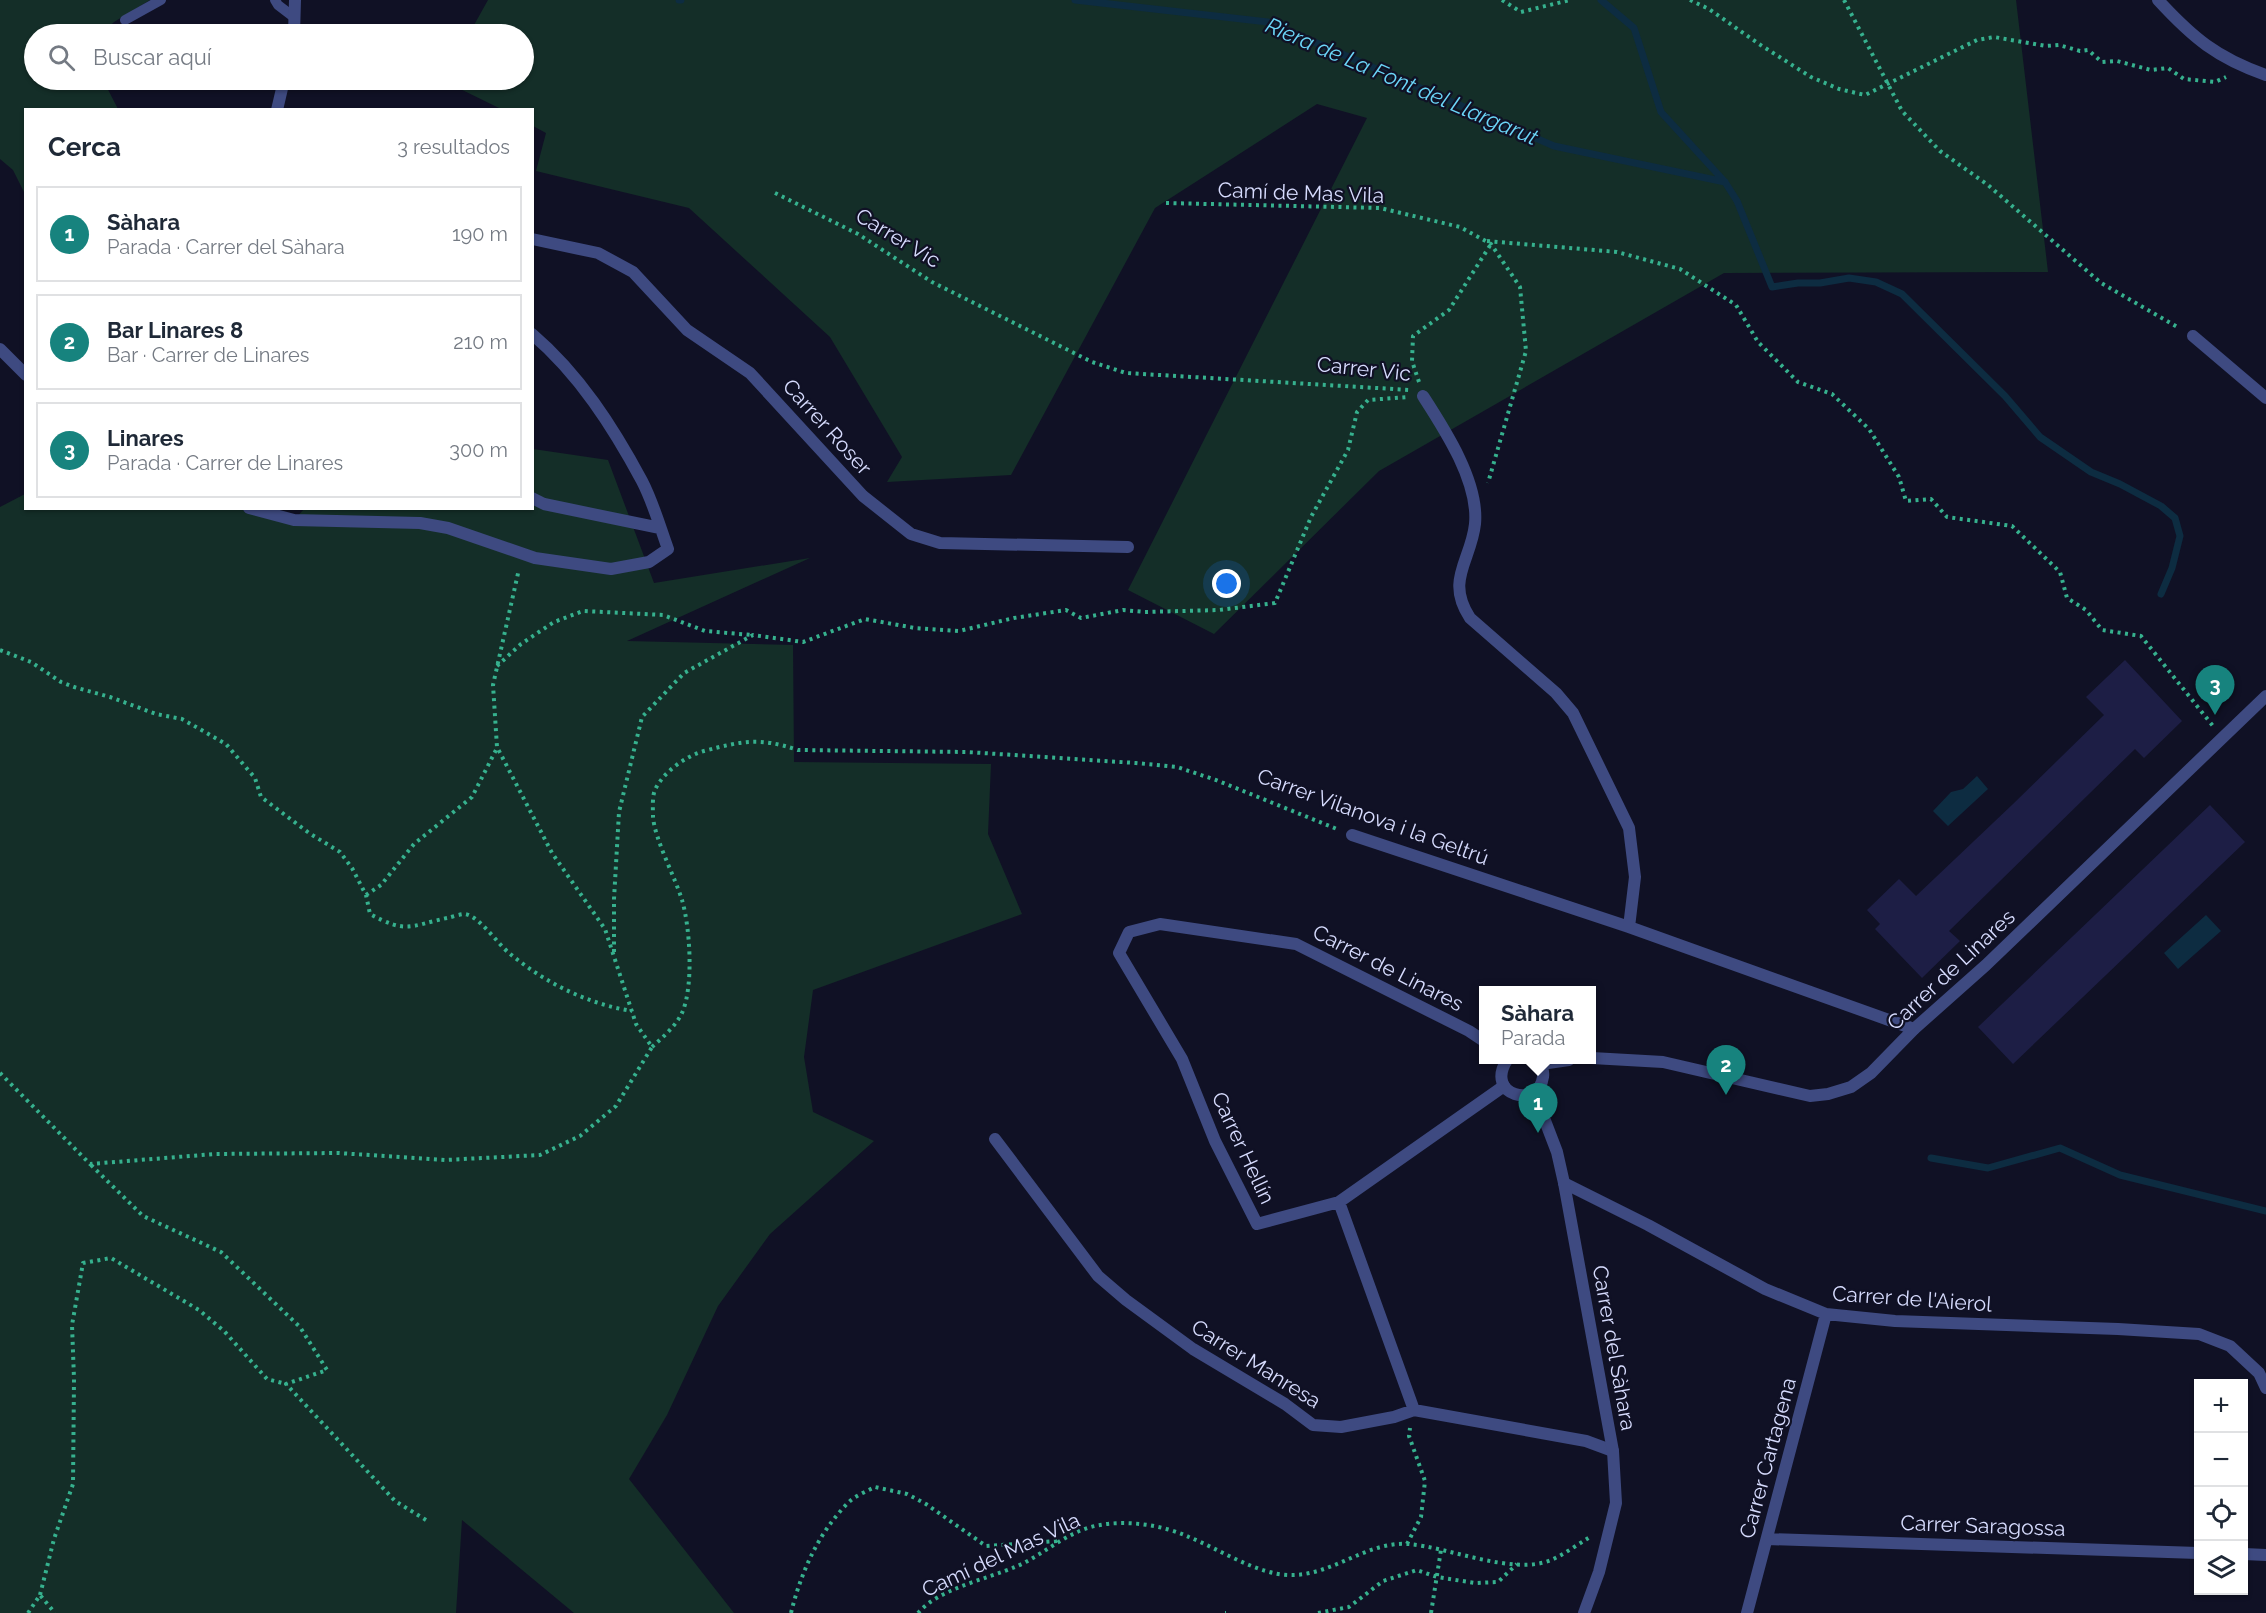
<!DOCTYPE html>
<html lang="es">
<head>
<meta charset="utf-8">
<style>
	body { margin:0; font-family:Raleway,sans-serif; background:#f2f2f3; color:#1f2937 }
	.controls { position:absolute; right:18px; bottom:18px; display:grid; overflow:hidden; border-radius:0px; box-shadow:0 2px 4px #0004 }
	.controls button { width:54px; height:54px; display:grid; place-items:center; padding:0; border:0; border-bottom:2px solid #e0e1e3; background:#fff; color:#1f2937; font:30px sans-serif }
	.you { position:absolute; left:1227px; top:584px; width:21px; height:21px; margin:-15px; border:4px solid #fff; border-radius:50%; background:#1a73e8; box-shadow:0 0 0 9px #1a73e833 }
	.badge { display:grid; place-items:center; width:39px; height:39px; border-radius:50%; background:#17837e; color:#fff; font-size:20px; font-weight:700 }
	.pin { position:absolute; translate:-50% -50px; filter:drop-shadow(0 2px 3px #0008) }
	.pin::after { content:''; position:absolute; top:32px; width:21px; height:18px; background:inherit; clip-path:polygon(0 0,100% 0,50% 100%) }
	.popup { position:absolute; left:1479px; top:986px; width:117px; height:78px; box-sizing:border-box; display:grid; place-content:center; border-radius:0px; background:#fff; filter:drop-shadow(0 2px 4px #0005); font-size:20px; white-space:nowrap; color:#747a83 }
	.popup b { font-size:22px; color:#1f2937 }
	.popup::after { content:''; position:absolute; left:50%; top:100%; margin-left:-12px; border:12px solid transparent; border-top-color:#fff }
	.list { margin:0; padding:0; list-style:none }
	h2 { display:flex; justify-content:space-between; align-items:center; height:78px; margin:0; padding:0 24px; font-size:26px }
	h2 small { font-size:20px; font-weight:400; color:#747a83 }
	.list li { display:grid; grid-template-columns:39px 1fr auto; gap:18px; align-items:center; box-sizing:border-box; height:96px; margin:0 12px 12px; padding:0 12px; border:2px solid #e0e1e3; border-radius:0px }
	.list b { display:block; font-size:22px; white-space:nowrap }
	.list p { margin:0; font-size:20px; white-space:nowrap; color:#747a83 }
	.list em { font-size:20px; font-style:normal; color:#747a83 }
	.icon { flex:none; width:33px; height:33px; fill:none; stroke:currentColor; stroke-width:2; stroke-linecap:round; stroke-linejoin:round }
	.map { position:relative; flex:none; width:2266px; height:1613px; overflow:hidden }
	.search { position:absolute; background:#fff; box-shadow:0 2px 4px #0004; left:24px; top:24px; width:510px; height:66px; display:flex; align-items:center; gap:15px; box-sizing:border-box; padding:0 21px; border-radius:33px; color:#747a83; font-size:22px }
	.panel { position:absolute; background:#fff; box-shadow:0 2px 4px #0004; left:24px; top:108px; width:510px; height:402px; border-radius:0px }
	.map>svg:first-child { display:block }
</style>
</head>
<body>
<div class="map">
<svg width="2266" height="1613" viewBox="0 0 2266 1613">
	<rect width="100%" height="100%" fill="#101125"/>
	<!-- green -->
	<path fill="#142e28" d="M0,0h150l-36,22 -13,12h-67v46h69l15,29 -92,1 -1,84 -12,-24 -13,-11z
		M488,0h1528l32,272 -324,1 -345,198 -165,163 -86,-44 239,-472 -50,-14 -162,104 -144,267 -124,7 15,-25 -72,-120 -141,-129 -153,-37 10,-38 -13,-7 -1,-16 -31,-1 -57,-28 80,-1v-46h-55z
		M533,449l75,11 46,123 156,-25 -183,83 166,4 1,117 197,2 -3,70 34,80 -209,76 -9,67 9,55 61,29 -104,93 -52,72 -51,109 -38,64 105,134h-160l-112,-93 -6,93h-456v-1106l25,-13 1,14h220l48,12 11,-12h227z"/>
	<!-- water -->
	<path fill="#0d2c41" d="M1977,776l11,13 -40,37 -15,-15 18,-19 12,-3z
		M2206,915l15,16 -43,38 -14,-16z"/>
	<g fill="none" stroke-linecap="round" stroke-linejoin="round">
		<!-- stream -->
		<path stroke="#0d2c41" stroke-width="7" d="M679,0h2
			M1075,0l193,22 286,124 171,36
			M1601,0l33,28 27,84 64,70 12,19 35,86 26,-4h22l29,-5 27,4 26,12 103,102 35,41 51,35 29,12 41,22 14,12 5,18 -8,32 -11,26
			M1931,1158l57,10 72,-20 60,27 146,36"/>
	</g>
	<!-- building -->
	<path fill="#1d1e45" d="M2125,660l57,61 -38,37 -9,-9 -186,182 11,10 -38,37 -47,-49 5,-5 -13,-14 32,-31 17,17 97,-92 91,-89 -18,-18z
		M2210,805l35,37 -232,222 -35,-37z"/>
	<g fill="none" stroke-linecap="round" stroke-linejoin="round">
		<!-- path -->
		<path stroke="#36b18e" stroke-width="4" stroke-dasharray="3 4.5" stroke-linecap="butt" d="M1502,0l19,12 49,-12
			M1690,0l19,9 50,35 52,33 28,12 26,6 112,-55 17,-3 52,9 13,-1 21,6 8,-1 14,12 15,-1 34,9 17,-2 16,11 31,3 11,-5
			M1844,0l58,111 38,40 48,34 113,98 78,45
			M775,193l83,41 74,48 160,80 34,11 284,17
			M1166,203l214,5 80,19 31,17 29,43 6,64 -38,132
			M1487,241l130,11 63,17 56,36 22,37 40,40 34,12 37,35 30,48 7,24 25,-2 16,18 65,9 48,46 7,26 19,12 16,20 39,6 72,90
			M1419,382l-7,-21 1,-25 36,-26 42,-66
			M0,650l31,12 30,20 13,5 36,10 46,17 26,5 44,25 29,34 6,19 48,36 31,19 12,16 14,27 4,19c37,20 39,12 77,4 5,-1 13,-4 18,-4 14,2 32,29 44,39 35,29 78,51 123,58
			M497,666l24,-22 33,-22 29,-11 80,4 42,16 47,4
			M366,895l15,-10 33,-41 58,-47 25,-49
			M614,952v-53l5,-87 23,-95 42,-44 69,-38 50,7 62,-23 50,9 44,3 55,-13 52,-8 15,8 42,-8 22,2 74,-2 56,-7 36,-86 37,-67 9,-38 11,-12 40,-3
			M652,1047c11,-10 23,-20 30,-34 12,-27 8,-86 0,-113 -7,-23 -27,-60 -29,-83 0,-7 -1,-21 2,-27 8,-18 31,-34 49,-39 38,-10 55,-14 94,-1l169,2 169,11 41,4 39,13 121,49
			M0,1073l90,91 125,-10 123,-1 107,7 95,-5 40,-19 36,-30 36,-59 -16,-23 -31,-95 -53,-76 -55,-106 -4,-62 26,-116
			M91,1165l52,51 78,36 79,75 27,43 -41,14 109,117 31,19
			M1407,1544l14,-27 4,-36 -16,-45 1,-8
			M40,1595l14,-56 19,-55 1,-105 -2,-54 11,-62 28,-5 88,52 25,21 43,48 19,5
			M28,1613l12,-18 15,18
			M791,1613c10,-41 28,-82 59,-112 7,-6 17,-10 25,-14l32,7 19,10 60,42 72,-5
			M918,1613c20,-24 69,-34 97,-46 29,-12 53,-37 85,-42 28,-5 63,0 89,12 30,12 69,38 101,38 42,1 77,-34 118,-31 41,3 105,32 143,16 14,-6 27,-16 39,-23
			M1225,1613h1
			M1318,1613l31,-6 34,-26 34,-11 20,7 38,6 23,-1 19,-18
			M1431,1613l10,-63"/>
		<!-- service -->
		<path stroke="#3e4a81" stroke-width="10" d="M275,0l3,5 17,13
			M125,20l36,-20"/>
		<!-- minor -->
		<path stroke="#3e4a81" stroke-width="12" d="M2158,0c35,38 59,58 108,75
			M294,34l1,-34
			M277,110l7,-30
			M532,239l66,14 35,19 54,58 63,43 113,123 48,38 29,9 188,4
			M2193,336l73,62
			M0,349l26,26
			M1423,396c22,34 56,86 52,128 -4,37 -30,56 -5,94l86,75 17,20 56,115 6,49 -6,50
			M532,498l12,6 116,24
			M249,508l45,12 126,3 28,5 87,30 76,11 38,-7 19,-13c-8,-22 -15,-47 -26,-68 -29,-54 -63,-107 -110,-147
			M1352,835l277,92 285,102
			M1484,1041l-15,-10 -173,-87 -136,-20 -31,8 -10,21 63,106 33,82 42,83 82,-22 165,-116
			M995,1139l103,137 28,24 67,49 92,55 28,21 28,2 53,-10 20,-7 172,31 27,10
			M1564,1183l84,42 117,64 61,25 69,7 223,8 81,5 31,12 29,27 7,15
			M1339,1202l75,208
			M1767,1539l431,14
			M2244,1554l22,1
			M1747,1613l79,-299"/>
		<!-- tertiary -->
		<path stroke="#3e4a81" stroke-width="12" d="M1592,1058l71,4 147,34 18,-2 23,-7 20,-14 43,-44 72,-64 280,-269
			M1507,1060c-23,36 32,49 36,17 1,-7 -1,-12 -6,-17
			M1541,1064l28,-4
			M1534,1092l23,60 7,31 49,268 3,52 -17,69 -15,41"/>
	</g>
	<g text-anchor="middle" stroke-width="4.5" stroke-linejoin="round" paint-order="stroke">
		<!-- street labels -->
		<g font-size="21" fill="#d6dbfd" stroke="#101125">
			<text transform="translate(1301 193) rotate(2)" y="7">Camí de Mas Vila</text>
			<text transform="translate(898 238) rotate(31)" y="7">Carrer Vic</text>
			<text transform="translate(1364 369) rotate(6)" y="7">Carrer Vic</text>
			<text transform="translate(827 427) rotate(48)" y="7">Carrer Roser</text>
			<text transform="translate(1373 817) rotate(20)" y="7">Carrer Vilanova i la Geltrú</text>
			<text transform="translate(1388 968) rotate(27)" y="7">Carrer de Linares</text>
			<text transform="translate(1951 970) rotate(-43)" y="7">Carrer de Linares</text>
			<text transform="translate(1243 1148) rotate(65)" y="7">Carrer Hellín</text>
			<text transform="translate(1912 1299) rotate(4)" y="7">Carrer de l'Aierol</text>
			<text transform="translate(1614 1348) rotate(80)" y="7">Carrer del Sàhara</text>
			<text transform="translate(1256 1364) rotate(32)" y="7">Carrer Manresa</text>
			<text transform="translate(1768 1458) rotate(-75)" y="7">Carrer Cartagena</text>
			<text transform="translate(1983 1526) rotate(2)" y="7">Carrer Saragossa</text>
			<text transform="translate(1001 1555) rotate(-25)" y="7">Camí del Mas Vila</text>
		</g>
		<!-- water labels -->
		<g font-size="22" font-style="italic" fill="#6bd5f7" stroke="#101125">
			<text transform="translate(1402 81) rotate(23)" y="8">Riera de La Font del Llargarut</text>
		</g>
	</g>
</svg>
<div class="controls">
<button>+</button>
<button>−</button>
<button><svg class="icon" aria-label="locate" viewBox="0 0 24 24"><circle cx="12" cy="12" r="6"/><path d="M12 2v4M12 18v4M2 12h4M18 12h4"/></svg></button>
<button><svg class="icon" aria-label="layers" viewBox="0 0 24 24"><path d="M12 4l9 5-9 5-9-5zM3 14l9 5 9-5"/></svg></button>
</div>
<div class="you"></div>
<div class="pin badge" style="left:1538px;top:1133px">1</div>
<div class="popup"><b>Sàhara</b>Parada</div>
<div class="pin badge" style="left:1726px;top:1095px">2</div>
<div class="pin badge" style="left:2215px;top:715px">3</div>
<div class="search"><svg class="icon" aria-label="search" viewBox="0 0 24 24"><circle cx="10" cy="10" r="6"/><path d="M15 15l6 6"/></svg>Buscar aquí</div>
<section class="panel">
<h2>Cerca<small>3 resultados</small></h2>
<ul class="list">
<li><span class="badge">1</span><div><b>Sàhara</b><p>Parada · Carrer del Sàhara</p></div><em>190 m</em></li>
<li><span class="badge">2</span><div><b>Bar Linares 8</b><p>Bar · Carrer de Linares</p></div><em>210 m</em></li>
<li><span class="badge">3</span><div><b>Linares</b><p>Parada · Carrer de Linares</p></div><em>300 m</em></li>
</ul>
</section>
</div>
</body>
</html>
